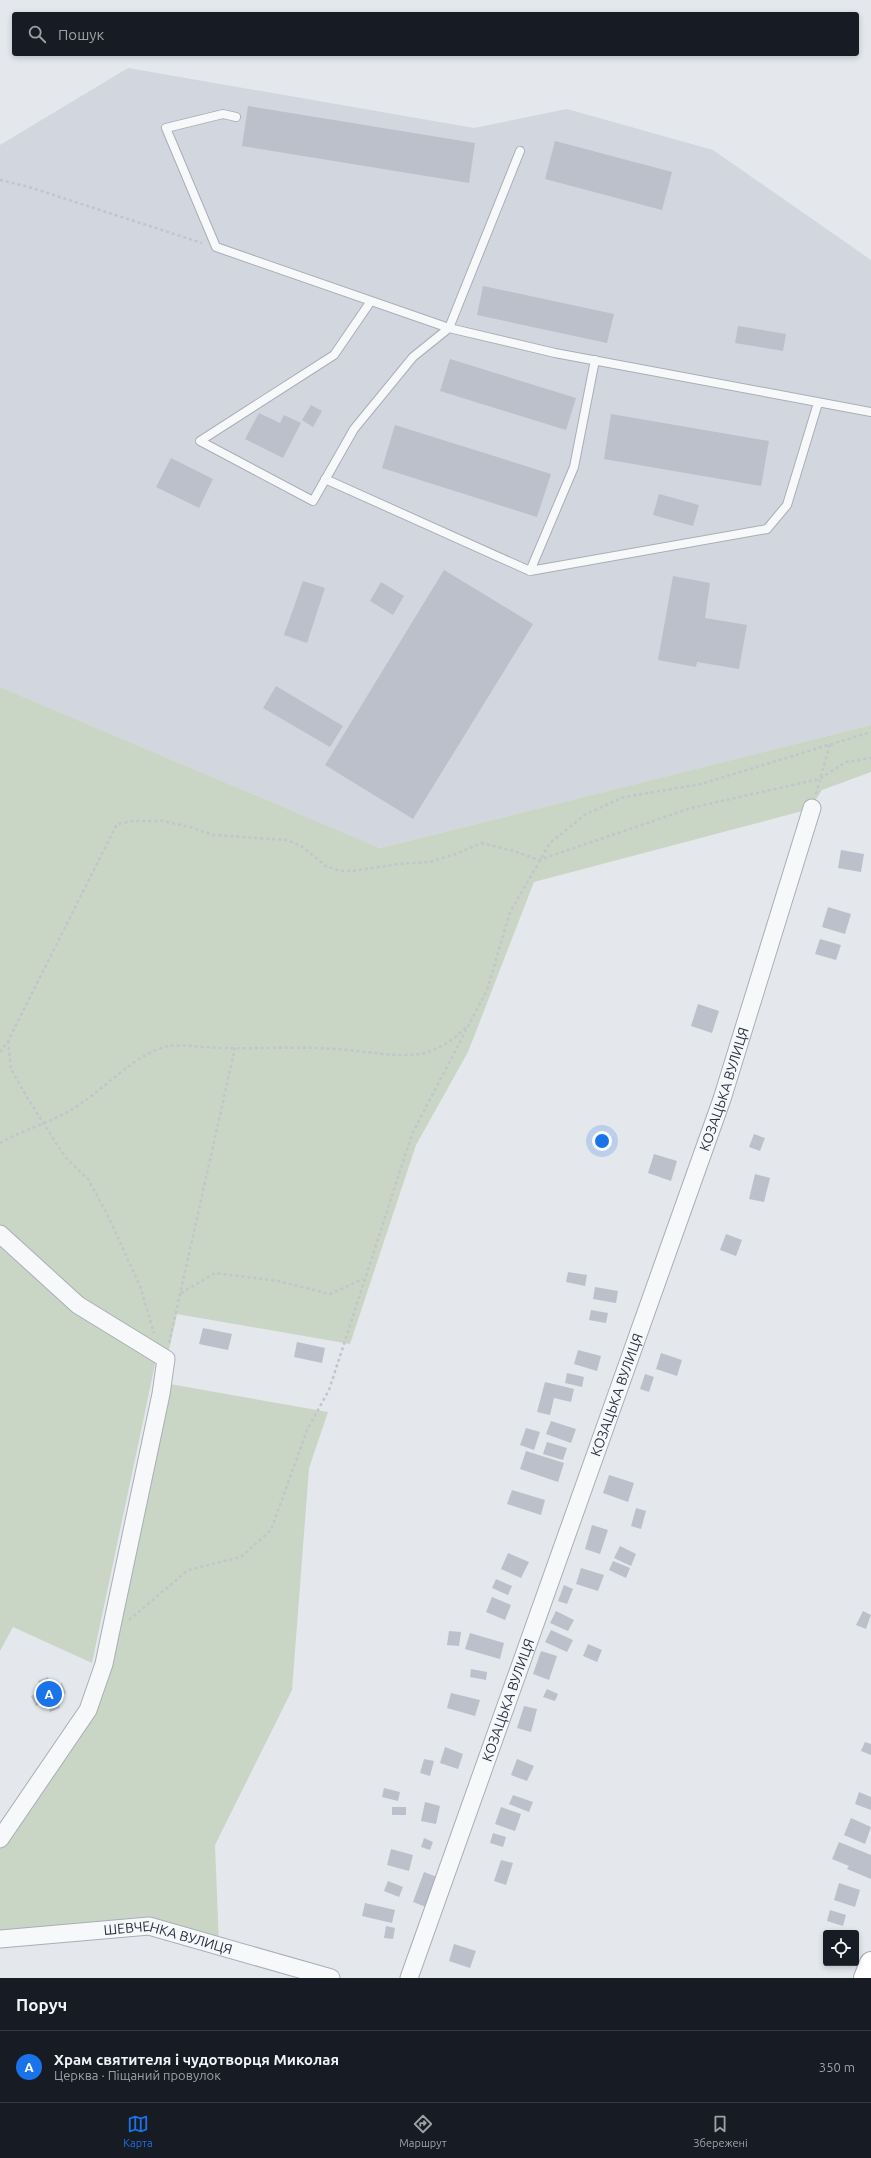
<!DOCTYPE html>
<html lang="uk">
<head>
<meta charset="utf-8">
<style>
	body { margin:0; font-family:Ubuntu,sans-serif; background:#242831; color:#f1f3f6 }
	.controls { position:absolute; right:12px; bottom:12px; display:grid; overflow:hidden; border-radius:4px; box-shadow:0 2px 6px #0003 }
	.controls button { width:36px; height:36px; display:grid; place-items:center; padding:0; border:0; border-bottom:1px solid #363941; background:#171b24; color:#f1f3f6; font:20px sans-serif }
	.you { position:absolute; left:602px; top:1141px; width:14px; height:14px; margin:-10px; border:3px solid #fff; border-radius:50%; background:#1a73e8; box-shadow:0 0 0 6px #1a73e833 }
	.badge { display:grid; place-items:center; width:26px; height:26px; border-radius:50%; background:#1a73e8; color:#fff; font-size:13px; font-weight:700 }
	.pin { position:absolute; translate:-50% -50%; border:2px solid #fff; box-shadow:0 1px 4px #0006 }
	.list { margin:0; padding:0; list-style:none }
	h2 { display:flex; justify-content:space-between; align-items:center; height:52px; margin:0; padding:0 16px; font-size:17px }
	h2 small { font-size:13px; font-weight:400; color:#9ea1a6 }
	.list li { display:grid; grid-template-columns:26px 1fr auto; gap:12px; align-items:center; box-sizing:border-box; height:72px; padding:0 16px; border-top:1px solid #363941 }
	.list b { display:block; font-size:15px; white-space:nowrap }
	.list p { margin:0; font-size:13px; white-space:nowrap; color:#9ea1a6 }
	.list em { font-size:13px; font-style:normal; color:#9ea1a6 }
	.icon { flex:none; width:22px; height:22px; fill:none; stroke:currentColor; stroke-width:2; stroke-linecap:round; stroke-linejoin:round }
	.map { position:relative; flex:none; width:871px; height:1978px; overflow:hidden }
	.search { position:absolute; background:#171b24; box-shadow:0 2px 6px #0003; left:12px; right:12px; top:12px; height:44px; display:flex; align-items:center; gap:10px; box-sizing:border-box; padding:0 14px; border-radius:4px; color:#9ea1a6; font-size:15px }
	.sheet { height:124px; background:#171b24 }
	nav { display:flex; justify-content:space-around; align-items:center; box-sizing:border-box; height:56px; border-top:1px solid #363941; background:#171b24; font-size:11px; color:#9ea1a6 }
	nav a { display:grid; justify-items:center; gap:2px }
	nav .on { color:#1a73e8 }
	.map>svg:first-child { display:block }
</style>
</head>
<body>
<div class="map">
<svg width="871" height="1978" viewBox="0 0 871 1978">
	<rect width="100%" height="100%" fill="#e4e7ec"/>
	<!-- built -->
	<path fill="#d2d6de" d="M128,68l346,60 93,-19 146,41 158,110v465l-491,123 -380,-161v-542z"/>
	<!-- green -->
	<path fill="#c9d6c5" d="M0,687l380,161 491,-123v47l-49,18 -12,19 -276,73 -66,170 -52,93 -66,199 -173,-30 -10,45 -89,-55 -78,-72z
		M0,1235l157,120 -65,308 -79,-36 -13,24z
		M164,1383l164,29 -19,56 -17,222 -77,155 4,100 -70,-20 -149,13v-98l89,-129z"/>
	<!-- building -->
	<path fill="#bbc0ca" d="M248,106l227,37 -6,40 -227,-37z
		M555,141l117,31 -10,38 -117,-31z
		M483,286l131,28 -7,29 -130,-28z
		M738,326l48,8 -3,17 -48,-8z
		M450,359l126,39 -10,32 -126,-39z
		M311,405l11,6 -9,16 -11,-7z
		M259,413l21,10 4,-8 17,8 -18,35 -38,-19z
		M611,414l158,27 -8,45 -157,-27z
		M395,425l156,49 -14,43 -155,-49z
		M171,458l42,21 -14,29 -43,-21z
		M659,494l40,11 -6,21 -40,-11z
		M444,570l89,54 -120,195 -88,-54z
		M673,576l37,7 -5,35 42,7 -8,44 -42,-7 -1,5 -38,-7z
		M303,581l22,7 -18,55 -23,-8z
		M381,582l23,14 -11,19 -23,-14z
		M276,686l67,40 -13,21 -67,-39z
		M841,850l23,4 -3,18 -23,-4z
		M828,907l23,7 -6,20 -23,-7z
		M820,939l21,6 -5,15 -21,-6z
		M698,1004l21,7 -7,22 -21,-7z
		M754,1134l11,4 -5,13 -11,-4z
		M654,1154l23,7 -6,20 -23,-8z
		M755,1174l15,4 -6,24 -15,-3z
		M726,1234l16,6 -6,16 -16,-6z
		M568,1272l19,3 -2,11 -19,-4z
		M595,1287l23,4 -2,12 -23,-4z
		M591,1310l17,3 -2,10 -17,-3z
		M203,1328l29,6 -4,16 -29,-6z
		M297,1342l28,6 -3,15 -28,-6z
		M578,1350l23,6 -4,15 -23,-7z
		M661,1353l21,7 -5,16 -21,-7z
		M567,1373l17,4 -2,10 -17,-4z
		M645,1374l9,3 -5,15 -9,-3z
		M545,1382l29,7 -3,13 -17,-4 -4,17 -13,-3z
		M551,1421l25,8 -5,14 -25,-9z
		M526,1428l14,4 -6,18 -14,-5z
		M547,1442l20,6 -4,12 -20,-6z
		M526,1451l38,12 -6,19 -38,-13z
		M609,1475l25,8 -6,19 -25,-9z
		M512,1490l33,10 -4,15 -34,-11z
		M636,1508l10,3 -5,18 -10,-3z
		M592,1525l16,5 -8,24 -15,-5z
		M620,1546l16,8 -5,12 -17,-8z
		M508,1553l21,9 -8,16 -20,-9z
		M613,1561l17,7 -4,10 -17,-8z
		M581,1568l23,7 -6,16 -22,-7z
		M496,1579l16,7 -4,9 -16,-7z
		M564,1585l9,4 -6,15 -9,-3z
		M492,1597l19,8 -6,15 -19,-8z
		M556,1611l18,9 -6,11 -18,-8z
		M863,1611l8,4 -5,14 -10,-4z
		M551,1630l22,10 -6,12 -22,-10z
		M449,1631l12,1 -2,14 -12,-1z
		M470,1633l34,10 -4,16 -35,-10z
		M588,1644l14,6 -5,12 -14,-6z
		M541,1651l16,5 -8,24 -16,-6z
		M471,1669l16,3 -1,8 -16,-3z
		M48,1677l4,10 10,-4 4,10 -10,4 4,11 -10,4 -4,-10 -10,4 -5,-10 11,-5 -4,-10z
		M547,1689l11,5 -3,7 -12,-4z
		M451,1693l29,7 -5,16 -28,-8z
		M524,1706l13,3 -6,23 -14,-4z
		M865,1742l6,2v11l-10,-4z
		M445,1747l18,7 -5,15 -18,-6z
		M424,1759l10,2 -4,15 -10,-3z
		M517,1759l17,7 -7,15 -16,-6z
		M384,1788l16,4 -2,9 -16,-4z
		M859,1792l12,5v13l-16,-6z
		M513,1795l20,7 -4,10 -20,-8z
		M425,1802l15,4 -4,18 -15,-3z
		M392,1807h14v8h-14z
		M501,1807l20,7 -6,17 -20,-7z
		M851,1818l20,9 -6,17 -21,-9z
		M493,1833l13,4 -3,10 -13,-4z
		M424,1838l9,4 -3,8 -9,-3z
		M839,1842l32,13v24l-24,-10 2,-3 -17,-7z
		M391,1849l22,6 -4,16 -22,-6z
		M501,1860l12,3 -7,22 -12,-4z
		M424,1872l13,5 -11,30 -13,-5z
		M388,1881l15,6 -4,10 -15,-6z
		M839,1883l21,7 -5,17 -21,-7z
		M365,1903l30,7 -3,13 -30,-7z
		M830,1910l16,5 -3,11 -16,-5z
		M386,1926l9,2 -2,11 -9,-1z
		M454,1944l22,7 -6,17 -21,-7z"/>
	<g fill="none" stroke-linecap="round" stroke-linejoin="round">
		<defs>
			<path id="lane" d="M236,117l-13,-3 -57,14 50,119 233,81 106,25 316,59
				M371,301l-37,54 -134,86 113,60 41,-72 59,-72 36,-29 71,-177
				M325,479l205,92 44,-104 21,-107
				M530,571l237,-42 20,-24 31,-102"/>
			<g id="street">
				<path d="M0,1234l78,71 88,54 -5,35 -51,241 -6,29 -16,46 -88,129"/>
				<path id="s1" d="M0,1939l149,-13 182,52"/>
				<path id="s2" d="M409,1978l313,-879 90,-291"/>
			</g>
			<path id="primary" d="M865,1978l6,-15"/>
		</defs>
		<!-- lane casing -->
		<use href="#lane" stroke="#a9aeb7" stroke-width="10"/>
		<!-- street casing -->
		<use href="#street" stroke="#a9aeb7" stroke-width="19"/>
		<!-- primary casing -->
		<use href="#primary" stroke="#a3abb8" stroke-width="24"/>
		<!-- path -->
		<path stroke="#c2c5cb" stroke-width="2.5" stroke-dasharray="3 3" stroke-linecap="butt" d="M0,180l29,7 173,56
			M816,794l14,-50
			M8,1041l3,28 17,30 37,58 23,22 19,35 33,72 14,47
			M0,1052l8,-11 109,-217 17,-3h29l27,6 23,8 74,5 14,6 25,20 14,5h13l45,-7 31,-2 30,-9 22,-10 33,8 25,9 152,-52 128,-29 27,-17 25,-4
			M0,1143c23,-13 49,-20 71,-33 31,-18 65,-58 98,-64 17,-2 37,2 55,2 36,1 73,-2 109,1 25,1 53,7 78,6 21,-1 41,-13 55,-28
			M181,1293l34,-20 63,8 52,13 33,-15
			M169,1343l66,-295
			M129,1620l59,-50 53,-13 30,-27 36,-100 22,-40 83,-256 75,-144 23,-78 40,-69 36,-29 38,-17 77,-13 170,-52"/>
		<!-- lane -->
		<use href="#lane" stroke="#f7f8fa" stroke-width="8"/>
		<!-- street -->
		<use href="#street" stroke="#f7f8fa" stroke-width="17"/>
		<!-- primary -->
		<use href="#primary" stroke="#fff" stroke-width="22"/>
	</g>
	<g text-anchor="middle" stroke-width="4" stroke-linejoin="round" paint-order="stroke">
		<!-- street labels -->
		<g font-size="14" fill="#2b3445" stroke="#f4f6f9">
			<text dy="5" stroke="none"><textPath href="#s2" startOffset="943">КОЗАЦЬКА ВУЛИЦЯ</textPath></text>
			<text dy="5" stroke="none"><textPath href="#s2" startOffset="619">КОЗАЦЬКА ВУЛИЦЯ</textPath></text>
			<text dy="5" stroke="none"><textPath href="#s2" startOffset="295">КОЗАЦЬКА ВУЛИЦЯ</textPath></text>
			<text dy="5" stroke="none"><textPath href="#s1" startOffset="170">ШЕВЧЕНКА ВУЛИЦЯ</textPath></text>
		</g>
	</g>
</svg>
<div class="controls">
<button><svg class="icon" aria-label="locate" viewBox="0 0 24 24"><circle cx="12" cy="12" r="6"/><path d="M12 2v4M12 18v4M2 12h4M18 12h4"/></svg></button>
</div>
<div class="you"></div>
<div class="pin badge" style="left:49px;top:1694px">A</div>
<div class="search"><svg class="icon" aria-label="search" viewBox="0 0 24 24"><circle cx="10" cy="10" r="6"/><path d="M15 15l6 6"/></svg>Пошук</div>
</div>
<section class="sheet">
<h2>Поруч<small></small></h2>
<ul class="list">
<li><span class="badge">A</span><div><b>Храм святителя і чудотворця Миколая</b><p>Церква · Піщаний провулок</p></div><em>350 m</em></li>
</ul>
</section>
<nav>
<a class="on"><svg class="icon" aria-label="map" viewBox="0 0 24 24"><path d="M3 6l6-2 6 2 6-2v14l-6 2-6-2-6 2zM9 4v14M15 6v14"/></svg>Карта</a>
<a><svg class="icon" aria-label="directions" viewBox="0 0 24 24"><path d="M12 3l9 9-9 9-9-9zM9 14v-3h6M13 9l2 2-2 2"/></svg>Маршрут</a>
<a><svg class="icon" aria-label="saved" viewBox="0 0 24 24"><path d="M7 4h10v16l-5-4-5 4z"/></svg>Збережені</a>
</nav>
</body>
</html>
